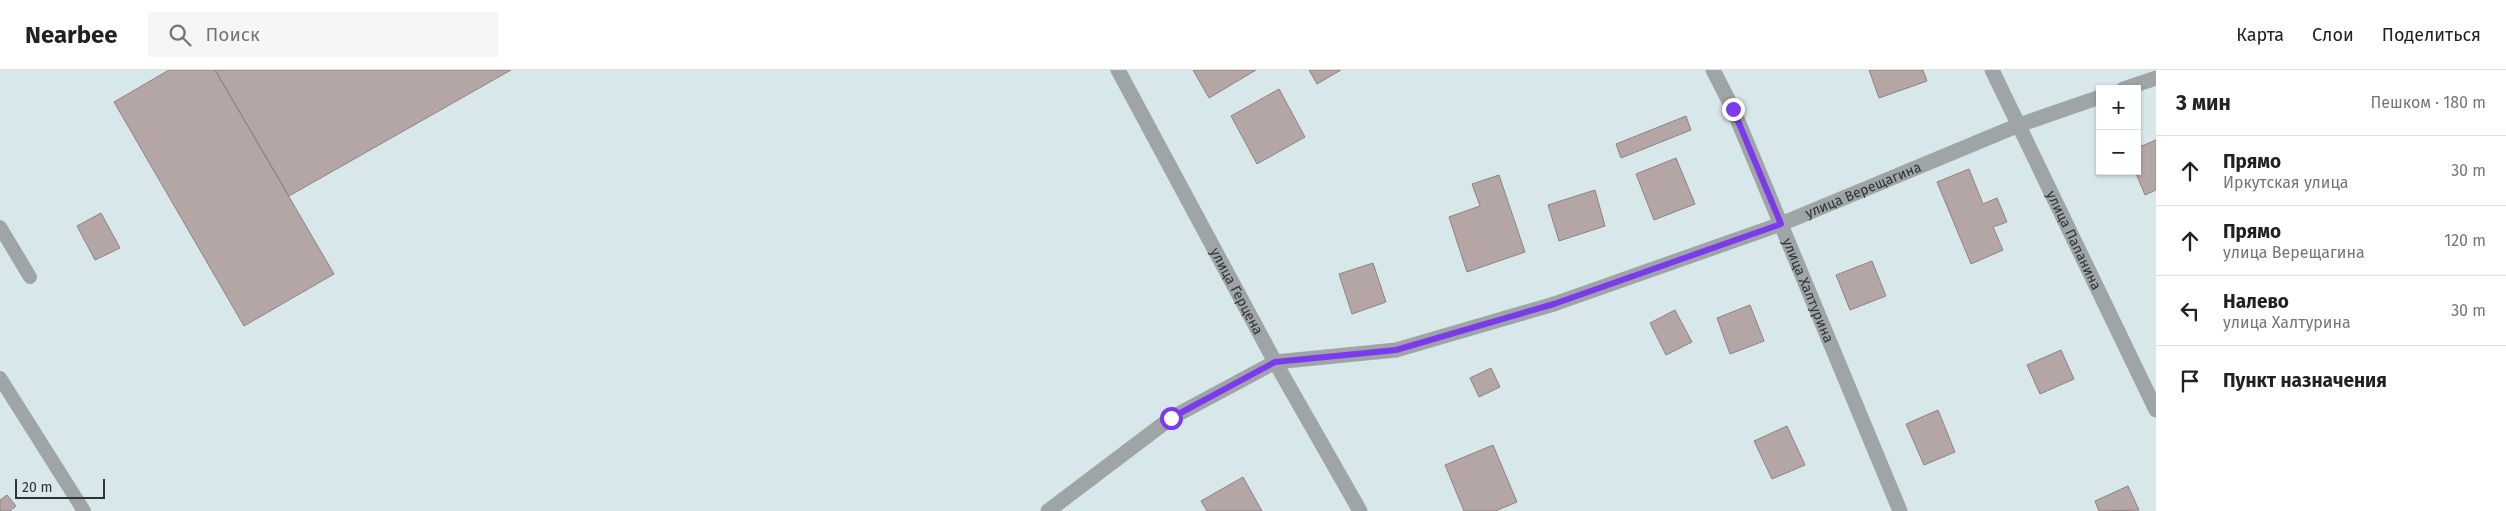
<!DOCTYPE html>
<html lang="ru">
<head>
<meta charset="utf-8">
<style>
	body { margin:0; font-family:"Fira Sans",sans-serif; background:#f6f6f6; color:#202124 }
	.controls { position:absolute; right:15px; top:15px; display:grid; overflow:hidden; border-radius:0px; box-shadow:0 1px 4px #0004 }
	.controls button { width:45px; height:45px; display:grid; place-items:center; padding:0; border:0; border-bottom:1px solid #e0e0e0; background:#fff; color:#202124; font:25px sans-serif }
	.scale { position:absolute; left:15px; bottom:12px; width:90px; box-sizing:border-box; padding-left:5px; border:2px solid #2e3435; border-top:0; font-size:14px; line-height:18px; white-space:nowrap; color:#2e3435; -webkit-text-stroke:4px #d8e7ea; paint-order:stroke }
	.stop { position:absolute; width:15px; height:15px; margin:-11px; border:4px solid #7c3aed; border-radius:50%; background:#fff }
	.stop.end { background:#7c3aed; border-color:#fff; box-shadow:0 1px 5px #0008 }
	.list { margin:0; padding:0; list-style:none }
	h2 { display:flex; justify-content:space-between; align-items:center; height:65px; margin:0; padding:0 20px; font-size:21px }
	h2 small { font-size:16px; font-weight:400; color:#757577 }
	.list li { display:grid; grid-template-columns:32px 1fr auto; gap:15px; align-items:center; box-sizing:border-box; height:70px; padding:0 20px; border-top:1px solid #e0e0e0 }
	.list b { display:block; font-size:19px; white-space:nowrap }
	.list p { margin:0; font-size:16px; white-space:nowrap; color:#757577 }
	.list em { font-size:16px; font-style:normal; color:#757577 }
	.icon { flex:none; width:28px; height:28px; fill:none; stroke:currentColor; stroke-width:2; stroke-linecap:round; stroke-linejoin:round }
	.map { position:relative; flex:none; width:2156px; height:441px; overflow:hidden }
	header { display:flex; align-items:center; gap:30px; box-sizing:border-box; height:70px; padding:0 25px; background:#fff; border-bottom:1px solid #e0e0e0 }
	header strong { font-size:24px }
	nav { display:flex; gap:28px; margin-inline-start:auto; font-size:18px }
	.search { width:350px; height:45px; background:#f6f6f6; display:flex; align-items:center; gap:12px; box-sizing:border-box; padding:0 18px; border-radius:0px; color:#757577; font-size:19px }
	main { display:flex }
	aside { flex:1; background:#fff }
	.map>svg:first-child { display:block }
</style>
</head>
<body>
<header>
<strong>Nearbee</strong>
<div class="search"><svg class="icon" aria-label="search" viewBox="0 0 24 24"><circle cx="10" cy="10" r="6"/><path d="M15 15l6 6"/></svg>Поиск</div>
<nav><a>Карта</a><a>Слои</a><a>Поделиться</a></nav>
</header>
<main>
<div class="map">
<svg width="2156" height="441" viewBox="0 0 2156 441">
	<rect width="100%" height="100%" fill="#d8e7ea"/>
	<!-- building -->
	<path fill="#b4a6a5" stroke="#8f8282" d="M169,0h46l119,204 -90,52 -130,-224z
		M215,0h296l-222,126z
		M1193,0h63l-47,28z
		M1309,0h32l-24,14z
		M1869,0h54l4,11 -48,17z
		M1279,19l26,48 -48,27 -26,-48z
		M1686,46l5,14 -70,28 -5,-14z
		M2156,70v50l-11,5 -10,-24h2v-23z
		M1676,88l19,46 -41,16 -18,-46z
		M1969,99l14,35 14,-6 10,24 -14,5 10,23 -32,14 -34,-82z
		M1499,105l26,77 -58,20 -18,-55 31,-11 -8,-22z
		M1595,120l10,36 -46,15 -11,-36z
		M101,143l19,35 -25,12 -18,-34z
		M1872,191l14,35 -36,14 -14,-35z
		M1373,193l13,39 -34,12 -13,-40z
		M1750,235l14,36 -34,13 -13,-36z
		M1675,240l17,32 -26,13 -16,-32z
		M2061,280l13,29 -34,15 -13,-29z
		M1491,298l9,19 -21,10 -9,-19z
		M1938,340l17,42 -31,13 -18,-41z
		M1787,356l18,39 -33,14 -18,-38z
		M1493,375l24,57 -22,9h-31l-19,-46z
		M1243,407l19,34h-55l-6,-10z
		M2128,416l11,24 -40,1 -4,-10z
		M7,425l9,11 -6,5h-10v-11z"/>
	<g fill="none" stroke-linecap="round" stroke-linejoin="round">
		<!-- lane -->
		<path stroke="#9fa5a7" stroke-width="14" d="M0,157l30,50
			M0,308l84,133"/>
		<!-- street -->
		<g stroke="#9fa5a7" stroke-width="15">
			<path id="s1" d="M1118,0l157,292 85,149"/>
			<path id="s2" d="M1713,0l20,39 167,402"/>
			<path id="s3" d="M1992,0l164,340"/>
			<path d="M2123,19l33,-11"/>
			<path id="s4" d="M1048,441l123,-93 104,-56 121,-12 158,-46 227,-80 238,-99 81,-28"/>
		</g>
	</g>
	<g fill="none" stroke-linecap="round" stroke-linejoin="round">
		<!-- route -->
		<path stroke="#7c3aed" stroke-width="6" d="M1171,348l104,-56 121,-12 158,-46 227,-80 -48,-115"/>
	</g>
	<g text-anchor="middle" stroke-width="4" stroke-linejoin="round" paint-order="stroke">
		<!-- street labels -->
		<g font-size="14" fill="#2e3435" stroke="#d8e7ea">
			<text dy="5" stroke="none"><textPath href="#s4" startOffset="888">улица Верещагина</textPath></text>
			<text dy="5" stroke="none"><textPath href="#s3" startOffset="189">улица Папанина</textPath></text>
			<text dy="5" stroke="none"><textPath href="#s2" startOffset="240">улица Халтурина</textPath></text>
			<text dy="5" stroke="none"><textPath href="#s1" startOffset="251">улица Герцена</textPath></text>
		</g>
	</g>
</svg>
<div class="controls">
<button>+</button>
<button>−</button>
</div>
<div class="scale">20 m</div>
<div class="stop" style="left:1171px;top:348px"></div>
<div class="stop end" style="left:1733px;top:39px"></div>
</div>
<aside>
<h2>3 мин<small>Пешком · 180 m</small></h2>
<ul class="list">
<li><svg class="icon" aria-label="ahead" viewBox="0 0 24 24"><path d="M12 20V5M6 11l6-6 6 6"/></svg><div><b>Прямо</b><p>Иркутская улица</p></div><em>30 m</em></li>
<li><svg class="icon" aria-label="ahead" viewBox="0 0 24 24"><path d="M12 20V5M6 11l6-6 6 6"/></svg><div><b>Прямо</b><p>улица Верещагина</p></div><em>120 m</em></li>
<li><svg class="icon" aria-label="left" viewBox="0 0 24 24"><path d="M17 20v-9H6M10 6l-5 5 5 5"/></svg><div><b>Налево</b><p>улица Халтурина</p></div><em>30 m</em></li>
<li><svg class="icon" aria-label="arrive" viewBox="0 0 24 24"><path d="M6 21V4h12l-3 4 3 4H6"/></svg><div><b>Пункт назначения</b></div></li>
</ul>
</aside>
</main>
</body>
</html>
